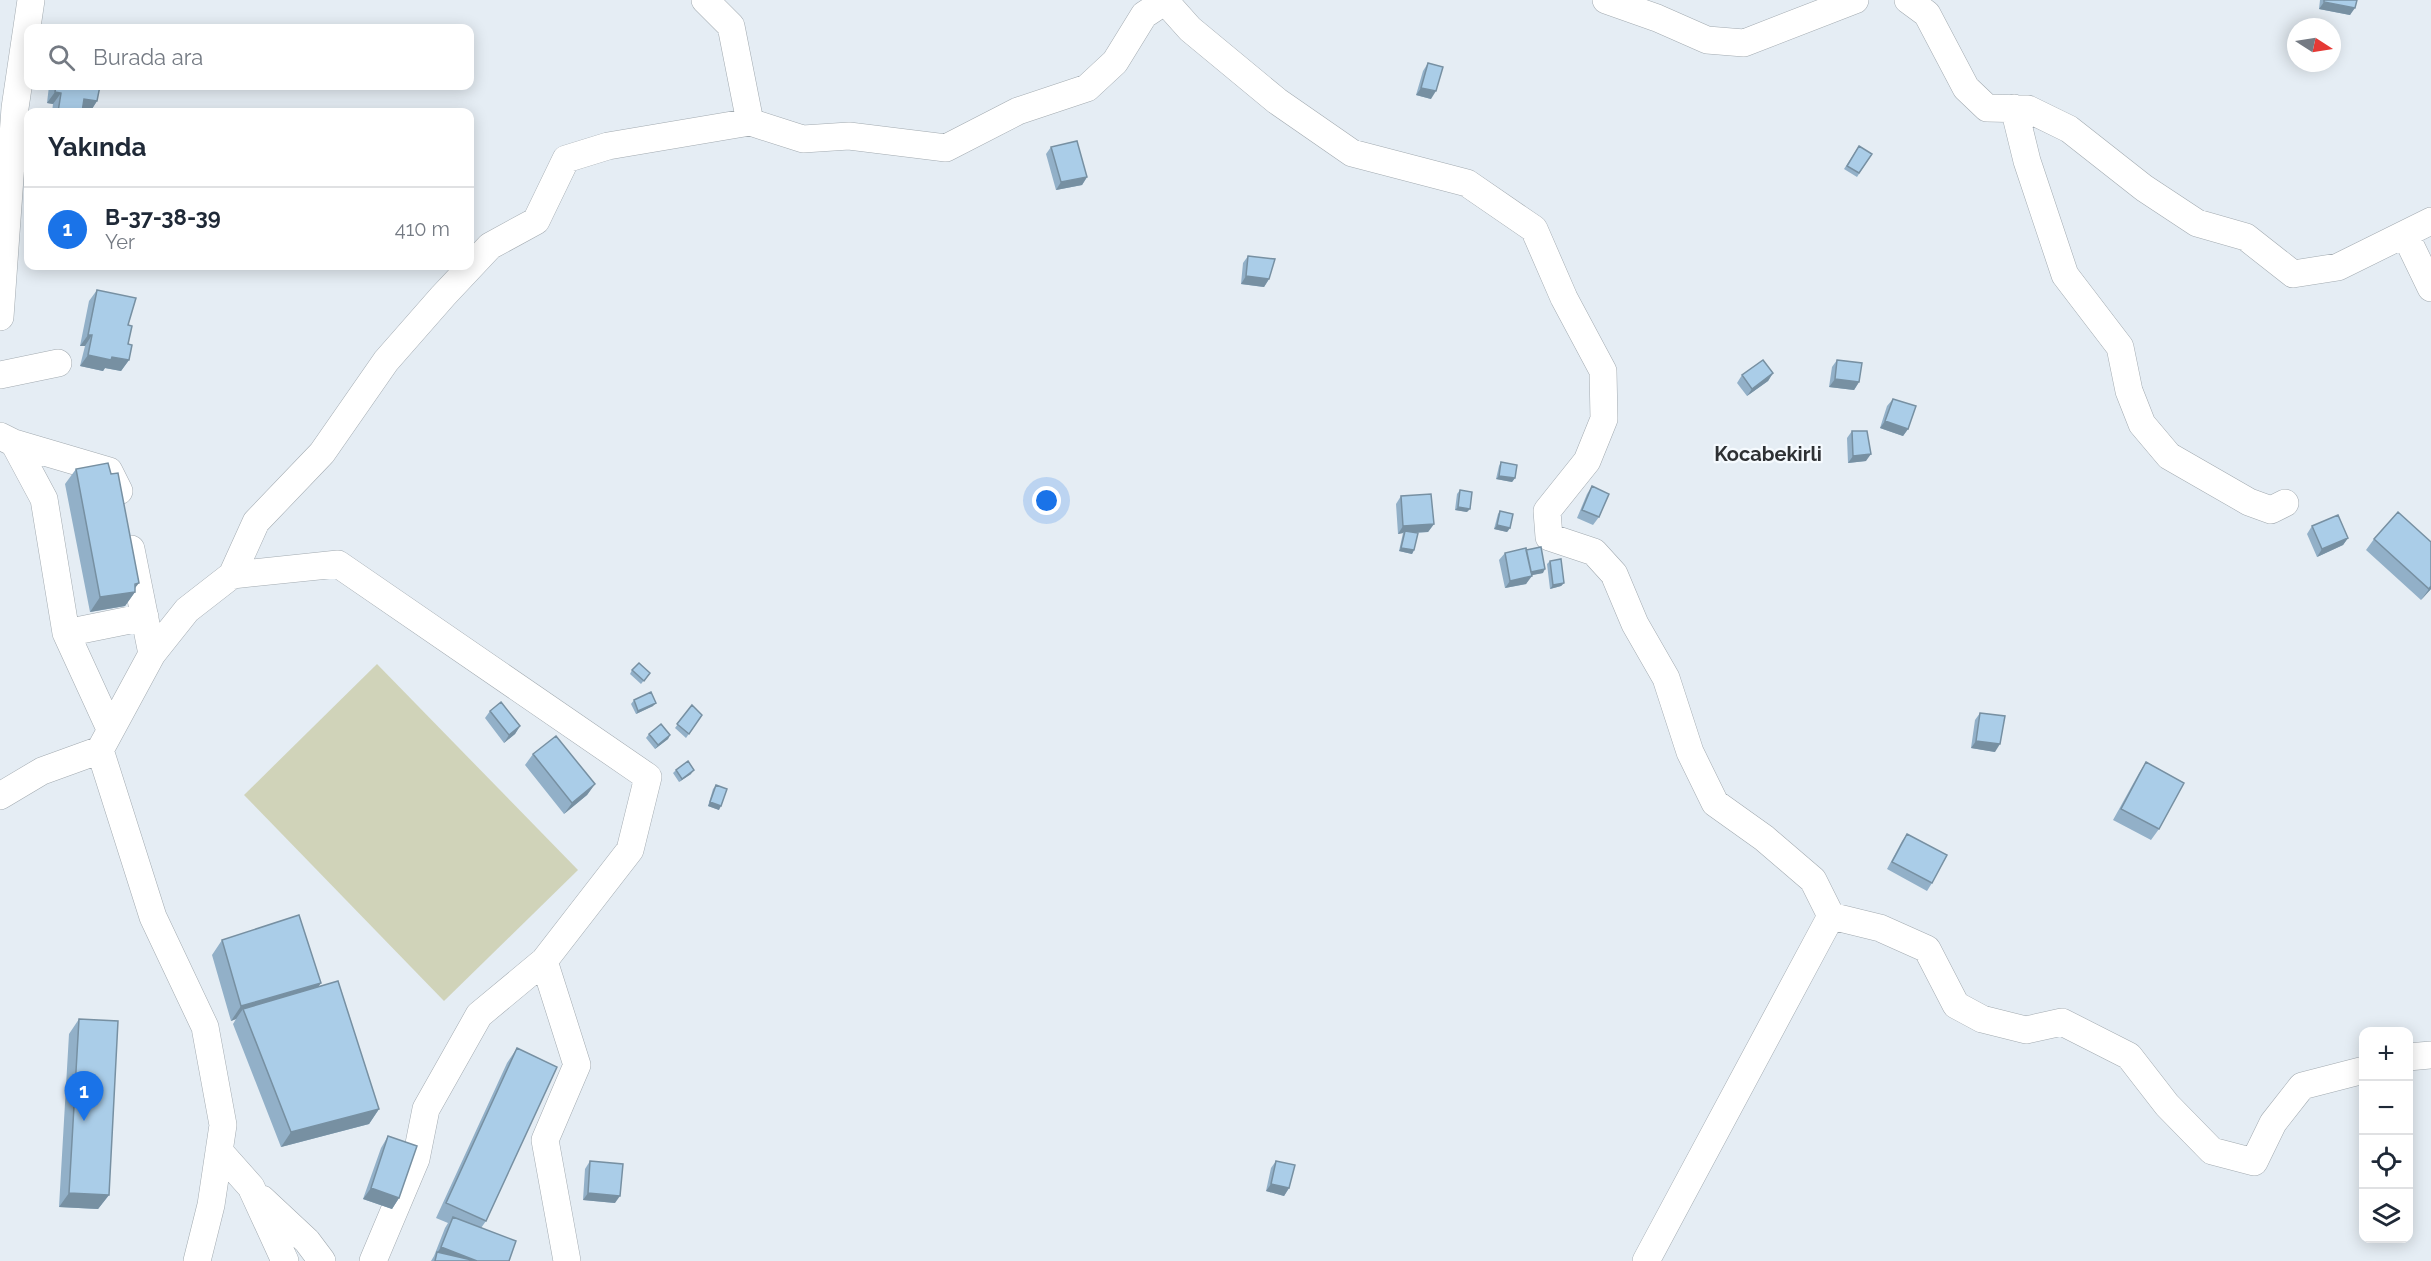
<!DOCTYPE html>
<html lang="tr">
<head>
<meta charset="utf-8">
<style>
	body { margin:0; font-family:Raleway,sans-serif; background:#f6f6f7; color:#1f2937 }
	.controls { position:absolute; right:18px; bottom:18px; display:grid; overflow:hidden; border-radius:12px; box-shadow:0 3px 15px #0003 }
	.controls button { width:54px; height:54px; display:grid; place-items:center; padding:0; border:0; border-bottom:2px solid #e0e1e3; background:#fff; color:#1f2937; font:30px sans-serif }
	.compass { position:absolute; left:2287px; top:18px; width:54px; height:54px; border-radius:50%; background:#fff; box-shadow:0 3px 15px #0003; rotate:102deg }
	.you { position:absolute; left:1047px; top:501px; width:21px; height:21px; margin:-15px; border:4px solid #fff; border-radius:50%; background:#1a73e8; box-shadow:0 0 0 9px #1a73e833 }
	.badge { display:grid; place-items:center; width:39px; height:39px; border-radius:50%; background:#1a73e8; color:#fff; font-size:20px; font-weight:700 }
	.pin { position:absolute; translate:-50% -50px; filter:drop-shadow(0 2px 3px #0008) }
	.pin::after { content:''; position:absolute; top:32px; width:21px; height:18px; background:inherit; clip-path:polygon(0 0,100% 0,50% 100%) }
	.list { margin:0; padding:0; list-style:none }
	h2 { display:flex; justify-content:space-between; align-items:center; height:78px; margin:0; padding:0 24px; font-size:26px }
	h2 small { font-size:20px; font-weight:400; color:#747a83 }
	.list li { display:grid; grid-template-columns:39px 1fr auto; gap:18px; align-items:center; box-sizing:border-box; height:84px; padding:0 24px; border-top:2px solid #e0e1e3 }
	.list b { display:block; font-size:22px; white-space:nowrap }
	.list p { margin:0; font-size:20px; white-space:nowrap; color:#747a83 }
	.list em { font-size:20px; font-style:normal; color:#747a83 }
	.icon { flex:none; width:33px; height:33px; fill:none; stroke:currentColor; stroke-width:2; stroke-linecap:round; stroke-linejoin:round }
	.map { position:relative; flex:none; width:2431px; height:1261px; overflow:hidden }
	.search { position:absolute; background:#fff; box-shadow:0 3px 15px #0003; left:24px; top:24px; width:450px; height:66px; display:flex; align-items:center; gap:15px; box-sizing:border-box; padding:0 21px; border-radius:12px; color:#747a83; font-size:22px }
	.panel { position:absolute; background:#fff; box-shadow:0 3px 15px #0003; left:24px; top:108px; width:450px; height:162px; border-radius:12px }
	.map>svg:first-child { display:block }
</style>
</head>
<body>
<div class="map">
<svg width="2431" height="1261" viewBox="0 0 2431 1261">
	<rect width="100%" height="100%" fill="#e5edf4"/>
	<!-- park -->
	<path fill="#d0d3b9" d="M377,664l201,206 -134,131 -200,-206z"/>
	<g fill="none" stroke-linecap="round" stroke-linejoin="round">
		<defs>
			<path id="minor" d="M705,0l26,26 19,96
				M1606,0l51,18 50,22 37,3 111,-43
				M1908,0l19,14 39,74 21,20 41,1 41,20 75,59 53,35 49,14 47,37 45,-7 93,-46
				M2014,108l13,53 38,114 55,72 9,44 13,33 27,32 80,46 22,8 14,-7
				M2405,234l26,54
				M0,317l15,-209 16,-108
				M0,375l58,-12
				M0,436l14,7 30,56 22,134 44,96
				M14,443l95,28 10,20
				M131,549l21,105
				M232,575l106,-11 310,213 -18,73 -86,111 -65,54 -53,94 -10,50 -43,102
				M66,633l79,-16
				M0,796l42,-25 58,-21
				M1831,916l49,12 47,21 29,56 26,14 44,11 36,-8 67,34 38,49 45,46 42,11 19,-39 29,-37 62,-16
				M544,961l33,104 -32,75 22,121
				M2408,1057l23,-2
				M219,1151l32,36 34,74
				M262,1199l45,42 15,20
				M197,1261l14,-56 12,-80 -18,-98 -52,-110 -53,-167 52,-96 35,-44 45,-35 24,-53 66,-69 64,-92 57,-65 47,-50 46,-25 30,-62 42,-13 142,-24 53,17 46,-3 97,12 72,-37 69,-23 28,-26 29,-47 21,-14 25,28 87,72 75,52 115,30 67,46 30,69 39,73 1,48 -17,42 -40,50 2,26 45,15 20,22 21,50 31,54 24,74 25,51 49,35 49,42 18,36 -185,345"/>
		</defs>
		<!-- minor casing -->
		<use href="#minor" stroke="#a2aab0" stroke-width="28"/>
		<!-- minor -->
		<use href="#minor" stroke="#fff" stroke-width="27"/>
	</g>
	<!-- wall -->
	<path fill="#92b0c8" d="M2320,0h37l-7,15 -31,-6z
		M1428,63l3,36 -15,-4 7,-24z
		M49,86h51l-3,15 -7,11 -7,-1 -1,1h-30l1,-8 -6,-1z
		M1859,146l13,8 -15,23 -13,-8z
		M1051,147l36,30 -5,8 -26,5 -10,-36z
		M1248,256l21,23 -5,8 -23,-3 2,-21z
		M97,290l31,35 1,35 -8,11 -16,-3 -2,3 -23,-5 5,-20h-5l9,-45z
		M1837,360l22,22 -5,8 -25,-3 3,-20z
		M1773,373l-5,8 -21,15 -10,-13 5,-8z
		M1893,399l15,30 -5,7 -23,-8 7,-22z
		M1852,431l14,30 -18,2 -1,-25z
		M1501,462l14,16 -3,4 -16,-3 3,-13z
		M76,469l59,123 -10,14 -35,6 -25,-128z
		M1592,486l7,31 -6,8 -16,-7 10,-24z
		M1460,490l7,22 -12,-2 2,-16z
		M1401,496l33,28 -6,8 -14,1v17l-2,4 -13,-3 4,-18 -5,1 -2,-30z
		M1500,511l10,17 -3,4 -13,-3 4,-15z
		M2312,526l36,12 -5,7 -26,12 -10,-23z
		M2374,539l57,3v47l-10,11 -55,-50z
		M1505,553l38,20 -12,2 -5,9 -21,4 -6,-28z
		M1550,561l14,22 -3,3 -11,3 -3,-25z
		M632,670l18,3 -9,11 -11,-10z
		M634,700l19,6 -17,8 -5,-10z
		M692,705l10,10 -16,23 -11,-10z
		M490,711l30,15 -5,8 -11,9 -19,-25z
		M1980,713l15,39 -24,-4 4,-28z
		M649,734l21,1 -2,4 -13,10 -9,-11z
		M533,754l62,30 -8,11 -23,19 -39,-49z
		M2146,762l13,67 -8,11 -38,-20 26,-47z
		M676,770l15,4 -12,8 -6,-9z
		M716,785l3,25 -11,-4 5,-17z
		M1907,834l25,49 -5,8 -40,-22 15,-28z
		M222,940l99,43 -4,4 62,122 -10,15 -88,23 -48,-123 3,-5 -5,2 -19,-66z
		M79,1019l30,176 -11,14 -39,-2 10,-173z
		M517,1048l-31,173 -5,7 28,33h-78l3,-5 11,-28 3,-5 -12,-5 71,-155z
		M388,1136l11,62 -7,11 -29,-10 18,-51z
		M590,1161l25,42 -32,-3 2,-31z
		M1276,1161l13,27 -5,8 -18,-5 5,-23z"/>
	<!-- shaded-wall -->
	<path fill="#7790a2" d="M2324,2l31,6 -5,7 -31,-6z
		M1421,88l15,3 -5,8 -15,-4z
		M55,92l6,1 -8,11 -6,-1z
		M84,99l13,2 -7,11 -14,-2z
		M1087,177l-5,8 -26,5 5,-8z
		M1246,276l23,3 -5,8 -23,-3z
		M88,335h4l-7,11h-5z
		M88,355l24,2 17,3 -8,11 -16,-3 -2,3 -23,-5z
		M1773,373l-5,8 -21,15 5,-7z
		M1835,379l24,3 -5,8 -25,-3z
		M1885,421l23,8 -5,7 -23,-8z
		M1871,454l-5,7 -18,2 5,-7z
		M1499,476l16,2 -3,4 -16,-3z
		M1458,507l12,2 -3,3 -12,-2z
		M1434,524l-6,8 -24,1 1,-2 -2,2 -5,1 5,-8z
		M1497,525l13,3 -3,4 -13,-3z
		M2348,538l-5,7 -26,12 5,-8z
		M1401,548l13,2 -2,4 -13,-3z
		M1545,569l-2,4 -15,3 3,-4z
		M1532,576l-6,8 -21,4 5,-7z
		M139,583l-7,9h3l-10,14 -35,6 10,-15z
		M1564,583l-3,3 -11,3 3,-4z
		M2431,586v3l-10,11 8,-11z
		M656,703l-3,3 -17,8 2,-3z
		M520,726l-5,8 -11,9 5,-8z
		M670,735l-2,4 -13,10 3,-4z
		M1976,741l24,3 -5,8 -24,-4z
		M694,770l-3,4 -12,8 3,-3z
		M595,784l-8,11 -23,19 8,-11z
		M710,802l11,4 -2,4 -11,-4z
		M321,983l-10,14 -68,12 -7,10 -5,2 10,-15z
		M379,1109l-10,15 -88,23 10,-15z
		M1271,1184l18,4 -5,8 -18,-5z
		M371,1188l28,10 -7,11 -29,-10z
		M69,1193l40,2 -11,14 -39,-2z
		M588,1193l32,3 -5,7 -32,-3z
		M441,1247l36,14 -40,-8z"/>
	<!-- building -->
	<path fill="#aacde8" stroke="#7790a2" stroke-width="1.5" d="M2324,0h33l-2,8 -31,-6z
		M1428,63l15,4 -7,24 -15,-3z
		M56,86h44l-3,15 -13,-2 -2,13h-24l3,-19 -6,-1z
		M1077,141l10,36 -26,5 -10,-35z
		M1859,146l13,8 -13,19 -12,-7z
		M1248,256l27,3 -6,20 -23,-3z
		M97,290l39,8 -8,27 4,1 -4,18 4,1 -3,15 -17,-3 -1,3 -23,-5 4,-20h-4z
		M1763,360l10,13 -21,16 -10,-14z
		M1837,360l25,3 -3,19 -24,-3z
		M1893,399l23,7 -8,23 -23,-8z
		M1852,431h15l4,23 -18,2z
		M1501,462l16,3 -2,13 -16,-2z
		M108,463l3,11 7,-1 21,110 -4,1v8l-35,5 -24,-128z
		M1592,486l17,8 -10,23 -17,-7z
		M1460,490l12,2 -2,17 -12,-2z
		M1431,494l3,30 -31,2 -2,-30z
		M1500,511l13,3 -3,14 -13,-3z
		M2398,512l33,30v44l-2,3 -55,-50z
		M2338,515l10,23 -26,11 -10,-23z
		M1405,531l13,2 -4,17 -13,-2z
		M1541,547l4,22 -14,3 -5,-22z
		M1526,548l6,28 -22,5 -5,-28z
		M1561,559l3,24 -11,2 -3,-24z
		M639,663l11,10 -6,8 -12,-11z
		M651,692l5,11 -18,8 -4,-11z
		M501,702l19,24 -11,9 -19,-24z
		M692,705l10,10 -13,19 -12,-10z
		M1980,713l25,3 -5,28 -24,-3z
		M661,724l9,11 -12,10 -9,-11z
		M556,736l39,48 -23,19 -39,-49z
		M688,761l6,9 -12,9 -6,-9z
		M2146,762l38,21 -25,46 -38,-20z
		M716,785l11,4 -6,17 -11,-4z
		M1907,834l40,21 -15,28 -40,-21z
		M299,915l22,68 -80,23 -19,-66z
		M338,981l41,128 -88,23 -48,-123z
		M79,1019l39,2 -9,174 -40,-2z
		M517,1048l40,19 -71,154 -40,-18z
		M388,1136l29,10 -18,52 -28,-10z
		M590,1161l33,3 -3,32 -32,-3z
		M1276,1161l19,4 -6,23 -18,-4z
		M453,1217l63,24 -7,20h-32l-36,-14z
		M437,1252l39,9h-41z"/>
	<g text-anchor="middle" stroke-width="4.5" stroke-linejoin="round" paint-order="stroke">
		<!-- neighbourhood labels -->
		<g font-size="20" font-weight="bold" fill="#2e3134" stroke="#f5fafe">
			<text x="1768" y="461">Kocabekirli</text>
		</g>
	</g>
</svg>
<div class="controls">
<button>+</button>
<button>−</button>
<button><svg class="icon" aria-label="locate" viewBox="0 0 24 24"><circle cx="12" cy="12" r="6"/><path d="M12 2v4M12 18v4M2 12h4M18 12h4"/></svg></button>
<button><svg class="icon" aria-label="layers" viewBox="0 0 24 24"><path d="M12 4l9 5-9 5-9-5zM3 14l9 5 9-5"/></svg></button>
</div>
<svg class="compass" viewBox="-18 -18 36 36"><path d="M0-13l5 13h-10z" fill="#e53935"/><path d="M0 13l5-13h-10z" fill="#747a83"/></svg>
<div class="you"></div>
<div class="pin badge" style="left:84px;top:1121px">1</div>
<div class="search"><svg class="icon" aria-label="search" viewBox="0 0 24 24"><circle cx="10" cy="10" r="6"/><path d="M15 15l6 6"/></svg>Burada ara</div>
<section class="panel">
<h2>Yakında<small></small></h2>
<ul class="list">
<li><span class="badge">1</span><div><b>B-37-38-39</b><p>Yer</p></div><em>410 m</em></li>
</ul>
</section>
</div>
</body>
</html>
